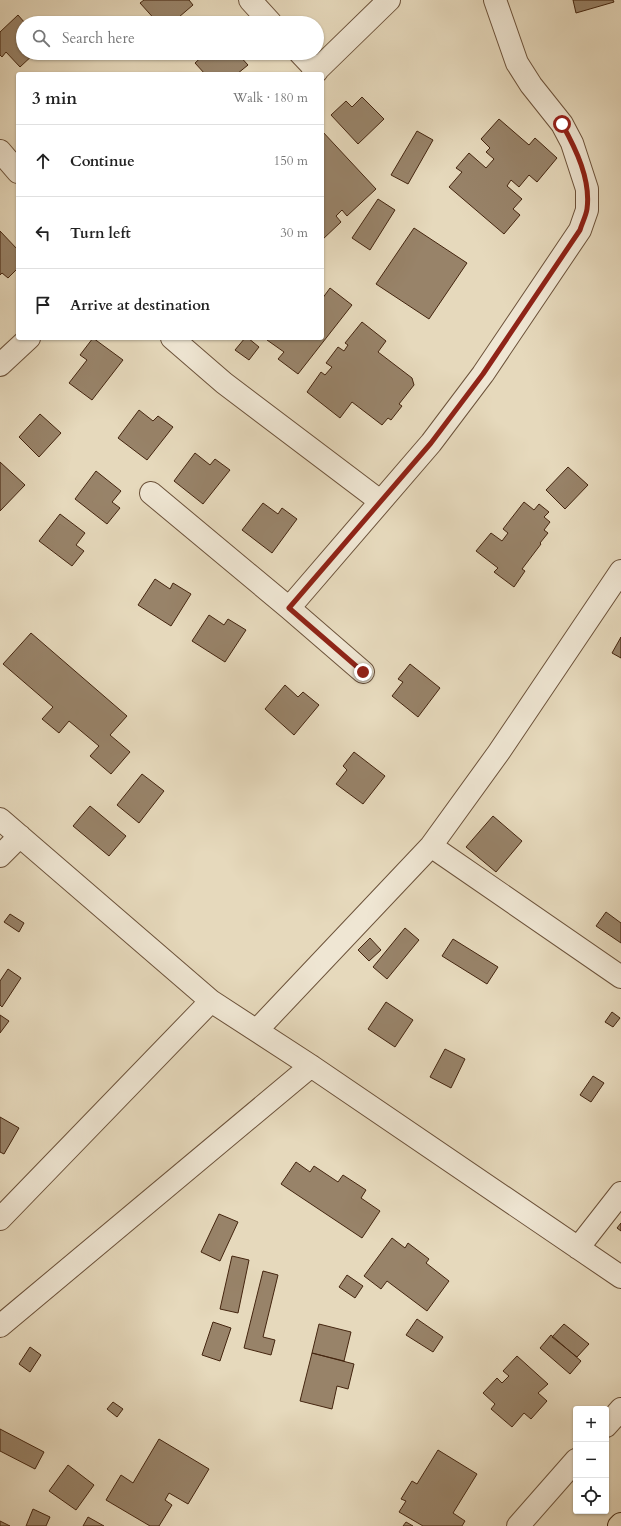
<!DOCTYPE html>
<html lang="en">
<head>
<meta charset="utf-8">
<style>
	body { margin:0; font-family:Cardo,serif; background:#f6f6f6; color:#222 }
	.controls { position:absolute; right:12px; bottom:12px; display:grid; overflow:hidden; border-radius:4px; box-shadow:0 1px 3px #0004 }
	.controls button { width:36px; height:36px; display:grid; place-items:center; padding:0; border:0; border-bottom:1px solid #e0e0e0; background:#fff; color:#222; font:20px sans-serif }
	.stop { position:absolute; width:12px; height:12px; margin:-9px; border:3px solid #8f2418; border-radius:50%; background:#fff }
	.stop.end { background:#8f2418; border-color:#fff; box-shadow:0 1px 4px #0008 }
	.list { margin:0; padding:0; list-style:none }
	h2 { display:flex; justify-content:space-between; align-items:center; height:52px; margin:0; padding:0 16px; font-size:17px }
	h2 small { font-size:13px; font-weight:400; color:#767676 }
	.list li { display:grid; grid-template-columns:26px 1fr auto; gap:12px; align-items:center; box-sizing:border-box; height:72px; padding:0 16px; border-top:1px solid #e0e0e0 }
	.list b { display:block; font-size:15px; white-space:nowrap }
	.list em { font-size:13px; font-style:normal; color:#767676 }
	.icon { flex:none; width:22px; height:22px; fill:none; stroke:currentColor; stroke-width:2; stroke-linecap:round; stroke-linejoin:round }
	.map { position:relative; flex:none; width:621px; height:1526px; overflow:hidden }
	.search { position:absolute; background:#fff; box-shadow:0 1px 3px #0004; left:16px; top:16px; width:308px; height:44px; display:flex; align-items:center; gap:10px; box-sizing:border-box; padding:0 14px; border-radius:22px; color:#767676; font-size:15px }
	.panel { position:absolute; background:#fff; box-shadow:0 1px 3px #0004; left:16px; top:72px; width:308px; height:268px; border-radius:4px }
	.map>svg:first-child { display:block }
</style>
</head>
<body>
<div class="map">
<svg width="621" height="1526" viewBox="0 0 621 1526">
	<rect width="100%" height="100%" fill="#e6d9bc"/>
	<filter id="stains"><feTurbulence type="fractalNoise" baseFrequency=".005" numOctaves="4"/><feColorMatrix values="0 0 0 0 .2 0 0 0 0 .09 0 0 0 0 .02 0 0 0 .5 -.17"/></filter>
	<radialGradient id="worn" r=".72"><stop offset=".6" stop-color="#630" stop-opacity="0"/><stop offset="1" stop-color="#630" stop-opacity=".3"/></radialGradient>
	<!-- building -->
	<path fill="#988369" stroke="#44250f" d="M144,0h45l4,5 -21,18h-14l-18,-20z
		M573,0h40l1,2 -38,11z
		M18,15l7,8h-2v30h12l-15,14 -14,-15 -4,5 -2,-2v-23z
		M206,53h31l11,12 -11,9h-32l-10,-11z
		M362,97l22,22 -26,25 -27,-29 15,-14 6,6z
		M499,119l30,26 6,-7 22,20 -20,24 -8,-7 -10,12 -8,-7 -4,6 15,13 -9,10 7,6 -16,19 -55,-47 13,-15 -6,-4 13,-15 17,15 8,-9 -8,-7 4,-4 -9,-9z
		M322,131l54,58 -29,27 -5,-6 -6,6 5,6 -19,18z
		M417,131l16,9 -25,44 -17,-9z
		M378,199l17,11 -25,40 -18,-12z
		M414,228l53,35 -38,56 -53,-35z
		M0,231l18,19v18l-10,10 -6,-5 -2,2z
		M330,288l22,17 -54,69 -20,-15 6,-7 -17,-12 2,-2h53v-39z
		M362,322l24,19 -8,11 34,26 2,7 -15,19 3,2 -11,14 -3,-2 -6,7 -30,-23 -12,16 -33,-26 14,-20 4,3 7,-8 -6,-4 12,-16 6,4 4,-6 -3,-2z
		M93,338l30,22 -31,40 -23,-17 18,-23 -7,-5z
		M245,338h3l11,9 -10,13 -14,-10z
		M139,410l14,11 5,-5 15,11 -26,33 -29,-22z
		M40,414l21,19 -22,24 -20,-20z
		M195,453l15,12 5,-6 15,11 -27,34 -29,-23z
		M0,462l25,23 -25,26z
		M568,467l20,18 -23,24 -19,-19z
		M96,471l25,20 -9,11 8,6 -13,16 -32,-25z
		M524,502l10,8 5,-6 10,8 -5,5 6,5 -6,8 4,3 -8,10 1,1 -19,25 3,2 -11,16 -20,-15 4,-4 -22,-17 15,-18 11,8 6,-8 -5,-4z
		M263,503l15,11 4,-6 15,11 -25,34 -30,-23z
		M60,514l25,19 -9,12 8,6 -12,15 -33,-25z
		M155,579l15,10 3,-6 18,11 -20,32 -33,-21z
		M209,615l15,10 4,-6 18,11 -21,32 -33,-21z
		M31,633l96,83 -17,19 20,17 -19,22 -21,-18 9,-10 -30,-25 -10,12 -17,-14 11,-12 -50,-43z
		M621,637v21l-9,-5z
		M410,664l30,24 -22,29 -26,-21 11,-14 -5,-3z
		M285,685l13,12 5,-5 16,13 -25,30 -29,-26z
		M354,752l31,24 -22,28 -27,-20 11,-14 -4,-4z
		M142,774l22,17 -25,32 -22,-18z
		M90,806l36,30 -17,20 -36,-30z
		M493,816l29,25 -26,31 -30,-25z
		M606,912l15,11v20l-25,-17z
		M10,914l14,9 -5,9 -15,-10z
		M405,928l14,12 -32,39 -14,-12z
		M370,938l11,12 -12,11 -11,-11z
		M453,939l45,28 -11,17 -45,-28z
		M8,969l13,9 -19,29 -2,-2v-24z
		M386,1002l27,18 -18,27 -27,-18z
		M612,1012l8,6 -7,9 -8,-5z
		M0,1015l9,6 -9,12z
		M445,1049l20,10 -14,29 -21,-11z
		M593,1076l11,7 -13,19 -11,-7z
		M0,1117l19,11 -15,26 -4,-2z
		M296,1162l14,10 4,-6 24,16 5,-7 23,15 -5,8 19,13 -18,27 -81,-54z
		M219,1214l19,8 -18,39 -19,-9z
		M621,1223v8l-4,-3z
		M392,1238l13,10 3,-5 21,16 -3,4 23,18 -22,30 -40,-30 -6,8 -17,-13z
		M232,1256l17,4 -11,53 -18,-4z
		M263,1271l15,4 -15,62 12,3 -4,15 -27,-7z
		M347,1275l16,11 -8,12 -16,-11z
		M417,1319l26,18 -10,15 -27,-17z
		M213,1322l18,6 -11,33 -18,-6z
		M319,1324l32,8 -7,29 -32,-8z
		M564,1324l25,20 -12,13 -25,-20z
		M551,1335l30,26 -11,13 -30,-26z
		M30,1347l11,8 -11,17 -11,-8z
		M312,1353l42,11 -6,25 -11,-3 -5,23 -32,-8z
		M517,1356l31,28 -10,9 9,8 -16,18 -7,-6 -12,14 -21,-18 4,-5 -12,-11 14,-15 5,5 7,-7 -6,-5z
		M113,1402l10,7 -6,8 -10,-8z
		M0,1429l44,23 -9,17 -35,-18z
		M159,1439l50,30 -21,35 -19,-11 -4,7 7,5 -13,21h-9l-44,-26 15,-25 12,8z
		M438,1450l39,24 -24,39 12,8 -3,5h-39l-24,-14 7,-11 -5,-2 11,-18 5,3z
		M68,1465l26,20 -18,25 -27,-19z
		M33,1509l17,8 -4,9h-20z
		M88,1517l16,9h-21z
		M0,1521l10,5h-10z
		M406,1522l7,4h-10z"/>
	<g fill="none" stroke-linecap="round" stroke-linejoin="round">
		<defs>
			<path id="street" d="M250,0l21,23
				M300,53l17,18
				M313,74l76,-74
				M0,151l18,21
				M172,338l52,45 156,118
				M0,365l29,-27
				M151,493l138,115 74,64
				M289,608l142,-165 52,-69 97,-144 7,-20v-21l-15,-46 -10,-19 -31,-39 -14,-22 -22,-63
				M0,819l211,182 100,65 310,211
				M431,846l190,131
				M0,856l20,-20
				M257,1030l174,-184 68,-94 122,-181
				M0,1219l211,-218
				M578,1248l43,-55
				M0,1326l311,-260
				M606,1426l15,-17
				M518,1526l58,-66"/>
			<path id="primary" d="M619,1526l2,-2"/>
		</defs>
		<!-- street casing -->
		<use href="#street" stroke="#6c523a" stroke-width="24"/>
		<!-- primary casing -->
		<use href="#primary" stroke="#44250f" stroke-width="24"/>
		<!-- street -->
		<use href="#street" stroke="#efe6d3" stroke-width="22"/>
		<!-- primary -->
		<use href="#primary" stroke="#e6d9bc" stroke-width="22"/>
	</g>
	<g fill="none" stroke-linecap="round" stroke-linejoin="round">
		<!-- route -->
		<path stroke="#8f2418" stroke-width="5" d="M363,672l-74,-64 142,-165 52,-69 97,-144c2,-7 6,-14 7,-21 4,-29 -11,-60 -25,-85"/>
	</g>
	<rect width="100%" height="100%" filter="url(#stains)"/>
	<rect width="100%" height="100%" fill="url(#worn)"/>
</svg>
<div class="controls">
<button>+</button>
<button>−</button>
<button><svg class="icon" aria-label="locate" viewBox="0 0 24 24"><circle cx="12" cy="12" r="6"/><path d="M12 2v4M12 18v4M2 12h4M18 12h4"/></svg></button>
</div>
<div class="stop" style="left:562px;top:124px"></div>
<div class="stop end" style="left:363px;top:672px"></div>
<div class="search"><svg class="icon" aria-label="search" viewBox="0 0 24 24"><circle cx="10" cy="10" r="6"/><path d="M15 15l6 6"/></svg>Search here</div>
<section class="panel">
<h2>3 min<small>Walk · 180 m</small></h2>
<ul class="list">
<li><svg class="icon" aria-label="ahead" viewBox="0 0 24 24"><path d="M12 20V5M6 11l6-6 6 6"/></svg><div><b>Continue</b></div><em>150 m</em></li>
<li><svg class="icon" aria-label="left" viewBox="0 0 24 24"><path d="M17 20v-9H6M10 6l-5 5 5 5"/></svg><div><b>Turn left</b></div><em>30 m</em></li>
<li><svg class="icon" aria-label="arrive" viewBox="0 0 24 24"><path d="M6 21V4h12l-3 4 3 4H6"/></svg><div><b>Arrive at destination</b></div></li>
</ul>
</section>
</div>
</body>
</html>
